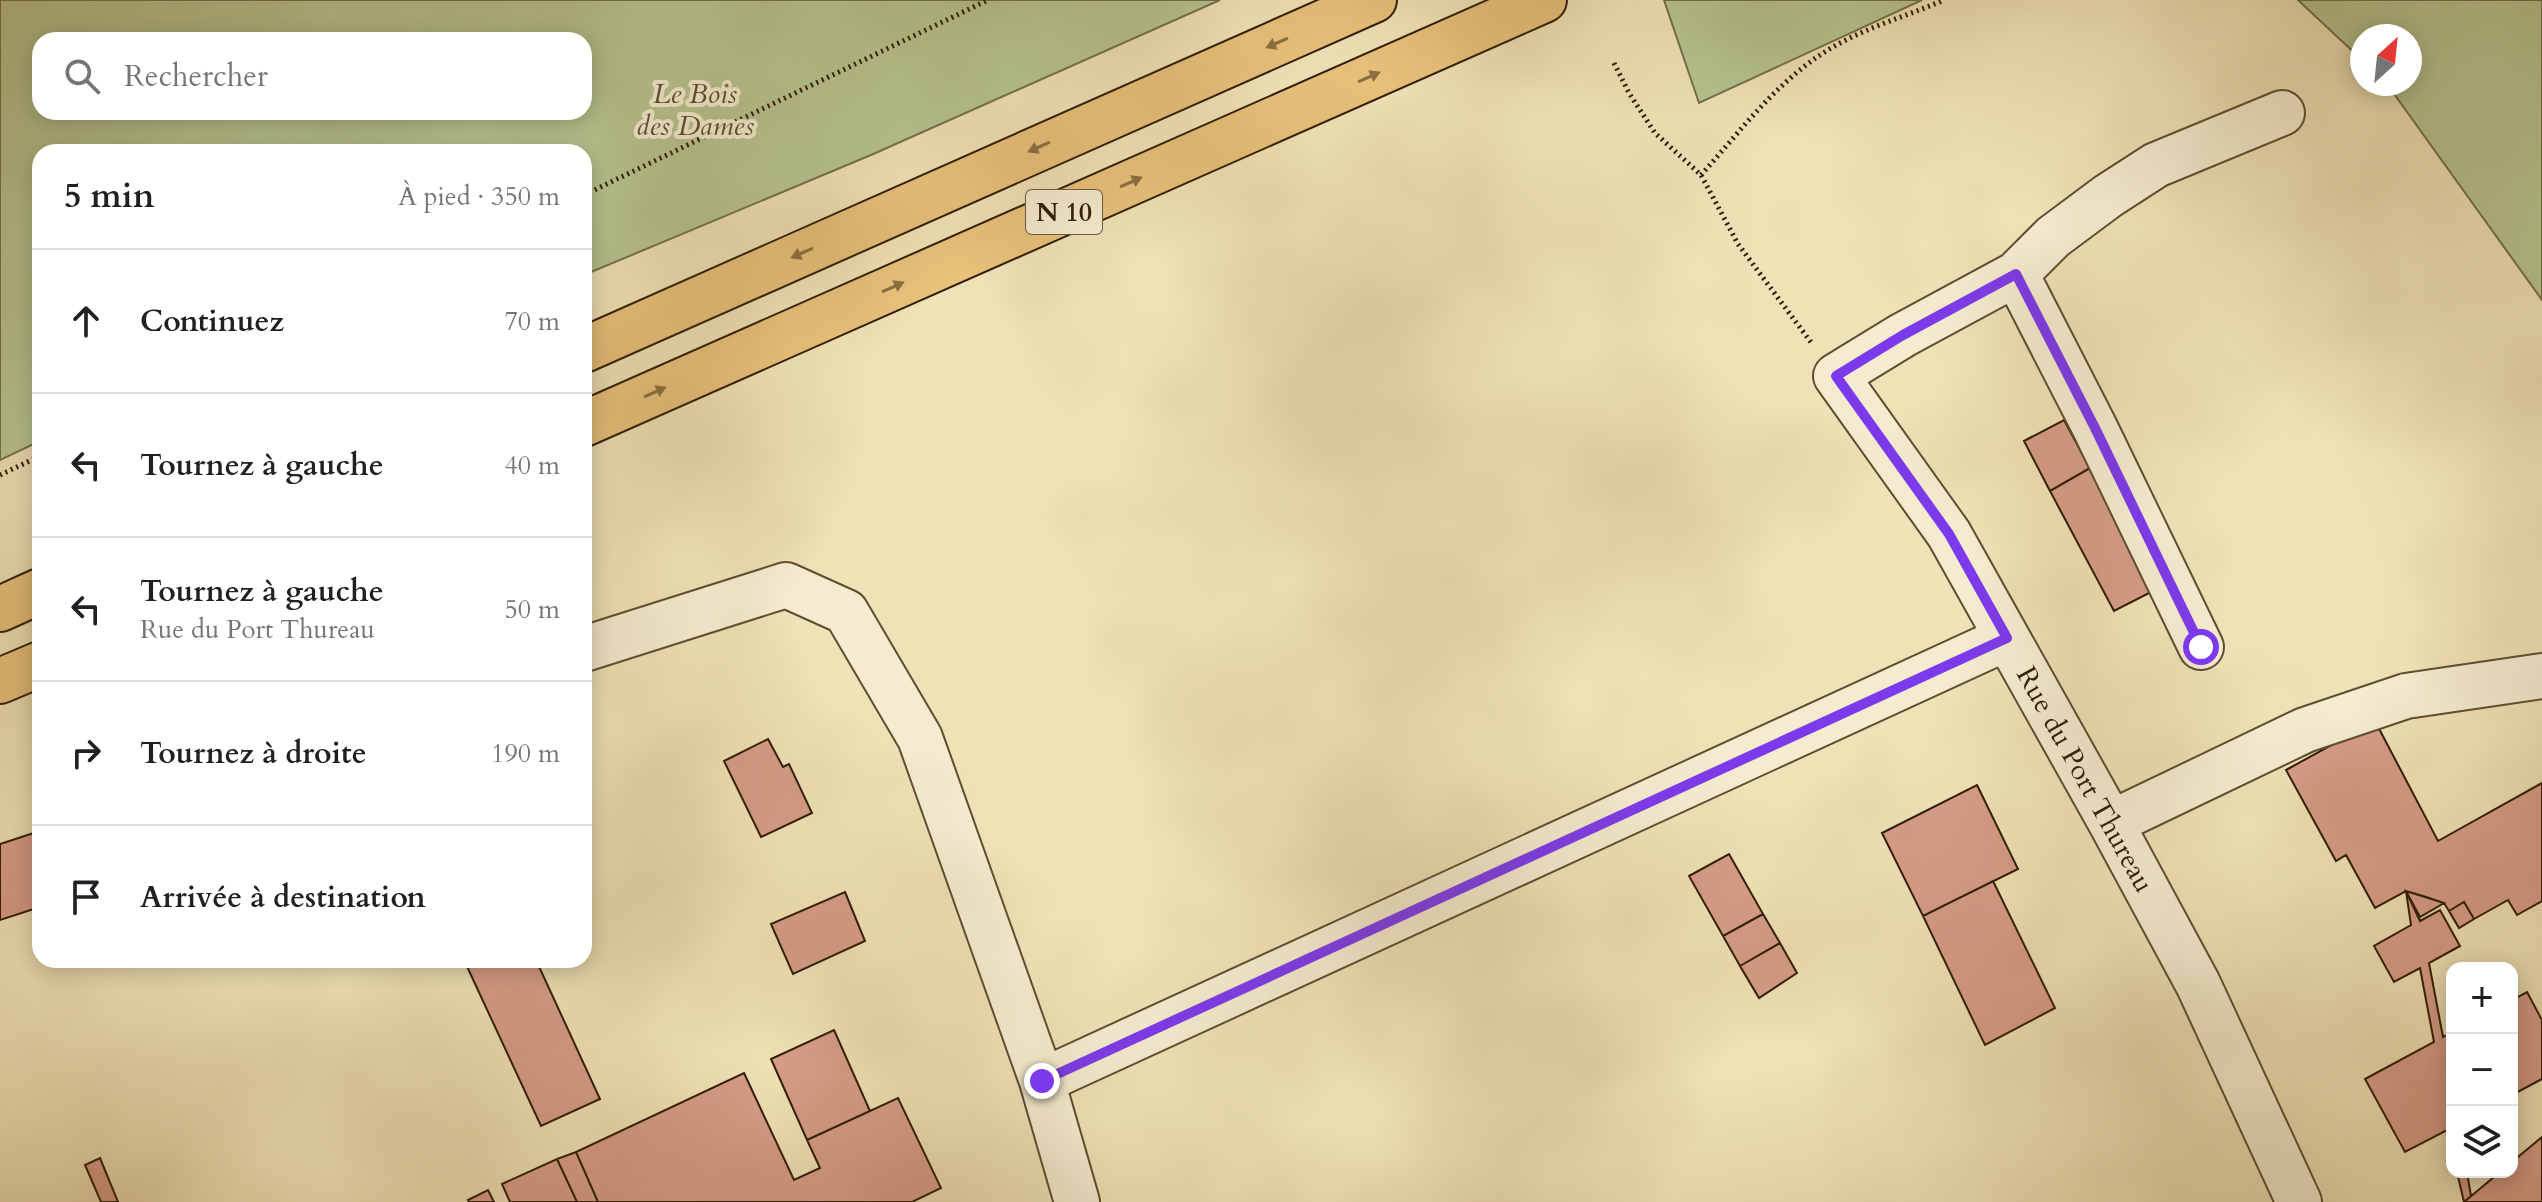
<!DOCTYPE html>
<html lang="fr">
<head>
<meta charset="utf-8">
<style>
	body { margin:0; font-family:Cardo,serif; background:#f6f6f6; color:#202124 }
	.controls { position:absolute; right:24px; bottom:24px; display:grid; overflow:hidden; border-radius:16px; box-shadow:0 4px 20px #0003 }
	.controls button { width:72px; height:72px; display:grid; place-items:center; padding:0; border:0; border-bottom:2px solid #e0e0e0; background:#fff; color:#202124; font:40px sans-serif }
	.compass { position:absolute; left:2350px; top:24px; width:72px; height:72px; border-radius:50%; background:#fff; box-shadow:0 4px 20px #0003; rotate:27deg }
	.stop { position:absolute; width:24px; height:24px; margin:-18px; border:6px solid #7c3aed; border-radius:50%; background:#fff }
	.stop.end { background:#7c3aed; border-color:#fff; box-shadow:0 2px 8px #0008 }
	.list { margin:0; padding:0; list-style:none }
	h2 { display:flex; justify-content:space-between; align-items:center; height:104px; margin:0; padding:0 32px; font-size:34px }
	h2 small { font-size:26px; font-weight:400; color:#757577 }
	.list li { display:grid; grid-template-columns:52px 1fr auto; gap:24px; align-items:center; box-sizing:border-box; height:144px; padding:0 32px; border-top:2px solid #e0e0e0 }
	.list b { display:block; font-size:30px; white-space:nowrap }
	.list p { margin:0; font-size:26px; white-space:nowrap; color:#757577 }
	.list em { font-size:26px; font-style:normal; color:#757577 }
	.icon { flex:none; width:44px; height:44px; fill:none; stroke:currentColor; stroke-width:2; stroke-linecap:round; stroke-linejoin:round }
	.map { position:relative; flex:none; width:2542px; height:1202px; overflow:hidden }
	.search { position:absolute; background:#fff; box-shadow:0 4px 20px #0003; left:32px; top:32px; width:560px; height:88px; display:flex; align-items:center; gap:20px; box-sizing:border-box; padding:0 28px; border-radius:24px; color:#757577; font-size:30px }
	.panel { position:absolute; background:#fff; box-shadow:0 4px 20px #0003; left:32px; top:144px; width:560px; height:824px; border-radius:24px }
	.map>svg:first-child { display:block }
</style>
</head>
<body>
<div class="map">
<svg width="2542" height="1202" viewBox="0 0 2542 1202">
	<rect width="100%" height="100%" fill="#efe2b6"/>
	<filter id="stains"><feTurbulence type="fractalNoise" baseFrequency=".0025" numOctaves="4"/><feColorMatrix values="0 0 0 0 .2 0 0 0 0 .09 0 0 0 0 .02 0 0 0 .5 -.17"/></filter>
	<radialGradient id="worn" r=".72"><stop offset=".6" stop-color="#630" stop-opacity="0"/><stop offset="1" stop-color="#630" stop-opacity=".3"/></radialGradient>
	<!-- green -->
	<path fill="#b6c490" stroke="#72704a" stroke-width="2" fill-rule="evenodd" d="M0,0h1220l-349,155 -287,120v-123h-544v289l-40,19zM584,40v72h-544v-72z
		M1664,0h258l-223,103z
		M2298,0h244v300l-155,-216h23v-48h-48v24z"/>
	<!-- building -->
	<path fill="#d79c87" stroke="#2e1d04" stroke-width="2" d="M2064,420l26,48 -40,23 -26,-50z
		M2090,468l65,122 -41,21 -64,-120z
		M2375,721l63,120 104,-58v118l-25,14 -9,-15 -34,19 -10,-17 -15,9 -5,-8 -38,-12 -31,17 -29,-53 -10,6 -50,-91z
		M768,739l15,28 6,-3 23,49 -51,24 -37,-76z
		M1977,785l41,84 -95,47 -41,-83z
		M40,831v76l-40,13v-76z
		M1729,854l34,60 -40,22 -34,-60z
		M1993,881l62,127 -70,37 -62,-129z
		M2406,891l20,6 18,6 -24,14z
		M2406,891l14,30 20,-11 20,36 -31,17 14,74 9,-5v115l-3,-18 -44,23 -40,-73 69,-37 -14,-74 -26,14 -20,-36 37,-21z
		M845,892l20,49 -72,33 -22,-50z
		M2464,902l10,17 -15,9 -10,-17z
		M1763,914l17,29 -40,23 -17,-30z
		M1780,943l17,30 -38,25 -19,-32z
		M464,960h72l64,139 -59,27z
		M2527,992l15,28v59l-30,16v-95z
		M834,1030l36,81 -63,29 -36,-81z
		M744,1073l50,107 26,-12 -13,-28 91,-42 43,90 -29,14h-314l-22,-50z
		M2542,1137v65h-78l36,-30h12v-10z
		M576,1152l22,50h-21l-20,-43z
		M100,1158l18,44h-17l-16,-37z
		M557,1159l20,43h-67l-8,-18z
		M2457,1172h10l4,24 -7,6z
		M488,1190l6,12h-25l-1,-2z"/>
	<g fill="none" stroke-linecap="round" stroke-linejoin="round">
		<defs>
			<path id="minor" d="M2282,113l-126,52 -48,31 -55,41 -37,37 -113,61 -67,41 113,158 162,289 87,161 101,218
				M2016,274l79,154 106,219
				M584,649l202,-64 60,27 74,126 122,343 35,121
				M2111,823l194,-93 101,-34 136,-20
				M1042,1081l965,-443"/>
			<path id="highway" d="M584,350l790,-350
				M584,424l960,-424
				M0,609l40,-18
				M0,681l40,-17"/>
		</defs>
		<!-- minor casing -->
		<use href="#minor" stroke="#5e4e30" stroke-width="48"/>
		<!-- highway casing -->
		<use href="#highway" stroke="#2e1d04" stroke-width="48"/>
		<!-- path -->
		<path stroke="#2e1d04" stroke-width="5" stroke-dasharray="2 4" stroke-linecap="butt" d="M1614,63l15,30 26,40 46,42 37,69 75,101
			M1701,175c44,-49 84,-105 145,-135 31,-16 66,-26 98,-40
			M584,195l404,-195
			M0,475l40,-19"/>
		<!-- minor -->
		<use href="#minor" stroke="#f5ecd0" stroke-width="44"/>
		<!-- highway -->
		<use href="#highway" stroke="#e8c17b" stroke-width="44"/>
	</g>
	<!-- one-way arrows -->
	<defs><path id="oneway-solid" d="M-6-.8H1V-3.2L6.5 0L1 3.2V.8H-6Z" transform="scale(2)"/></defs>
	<g fill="#8b6f40">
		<use href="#oneway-solid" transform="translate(1277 43) rotate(156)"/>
		<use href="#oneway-solid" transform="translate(1369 77) rotate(-24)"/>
		<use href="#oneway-solid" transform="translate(1039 147) rotate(156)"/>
		<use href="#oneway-solid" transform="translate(1131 182) rotate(-24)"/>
		<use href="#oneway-solid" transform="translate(802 253) rotate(156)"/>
		<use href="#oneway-solid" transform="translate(893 287) rotate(-24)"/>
		<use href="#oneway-solid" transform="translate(655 392) rotate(-24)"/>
	</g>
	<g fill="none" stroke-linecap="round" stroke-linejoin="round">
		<!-- route -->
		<path stroke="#7c3aed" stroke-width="10" d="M1042,1081l965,-443 -58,-104 -113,-158 67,-41 113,-61 79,154 106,219"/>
	</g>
	<g text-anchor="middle" stroke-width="8" stroke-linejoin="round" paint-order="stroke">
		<!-- shield labels -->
		<rect fill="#f5ecd0" stroke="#6a5b41" stroke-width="2" x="1026" y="190" width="76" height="44" rx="6"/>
		<g font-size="26" font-weight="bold" fill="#2e1d04">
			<text x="1064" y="221">N 10</text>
		</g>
		<!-- park labels -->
		<g font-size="28" font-style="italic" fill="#574f2e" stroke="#f5ecd0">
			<text x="695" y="103">Le Bois<tspan x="695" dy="32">des Dames</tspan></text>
		</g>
		<!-- street labels -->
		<g font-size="28" fill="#2e1d04" stroke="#f5ecd0">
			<text transform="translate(2086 779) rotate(61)" y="10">Rue du Port Thureau</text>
		</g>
	</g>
	<rect width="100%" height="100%" filter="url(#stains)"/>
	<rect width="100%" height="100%" fill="url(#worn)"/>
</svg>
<div class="controls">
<button>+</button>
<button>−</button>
<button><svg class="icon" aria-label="layers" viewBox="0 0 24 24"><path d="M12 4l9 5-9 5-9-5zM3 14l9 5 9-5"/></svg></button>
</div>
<svg class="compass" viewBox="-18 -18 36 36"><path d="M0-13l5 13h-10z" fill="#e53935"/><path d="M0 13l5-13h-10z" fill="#757577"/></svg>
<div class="stop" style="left:2201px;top:647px"></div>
<div class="stop end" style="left:1042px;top:1081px"></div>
<div class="search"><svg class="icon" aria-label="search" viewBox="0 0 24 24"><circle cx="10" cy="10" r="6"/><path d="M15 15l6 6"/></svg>Rechercher</div>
<section class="panel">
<h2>5 min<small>À pied · 350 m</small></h2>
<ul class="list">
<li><svg class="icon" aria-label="ahead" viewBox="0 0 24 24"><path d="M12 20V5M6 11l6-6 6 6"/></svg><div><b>Continuez</b></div><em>70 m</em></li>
<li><svg class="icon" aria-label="left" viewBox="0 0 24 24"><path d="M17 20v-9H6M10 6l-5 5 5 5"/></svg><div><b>Tournez à gauche</b></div><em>40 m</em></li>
<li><svg class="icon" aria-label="left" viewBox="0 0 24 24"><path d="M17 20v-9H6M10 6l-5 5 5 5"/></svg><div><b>Tournez à gauche</b><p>Rue du Port Thureau</p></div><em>50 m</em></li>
<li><svg class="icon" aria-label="right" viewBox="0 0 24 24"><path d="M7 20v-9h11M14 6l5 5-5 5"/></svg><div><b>Tournez à droite</b></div><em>190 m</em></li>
<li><svg class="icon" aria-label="arrive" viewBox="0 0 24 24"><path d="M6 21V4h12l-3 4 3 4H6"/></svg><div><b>Arrivée à destination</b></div></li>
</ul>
</section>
</div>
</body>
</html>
